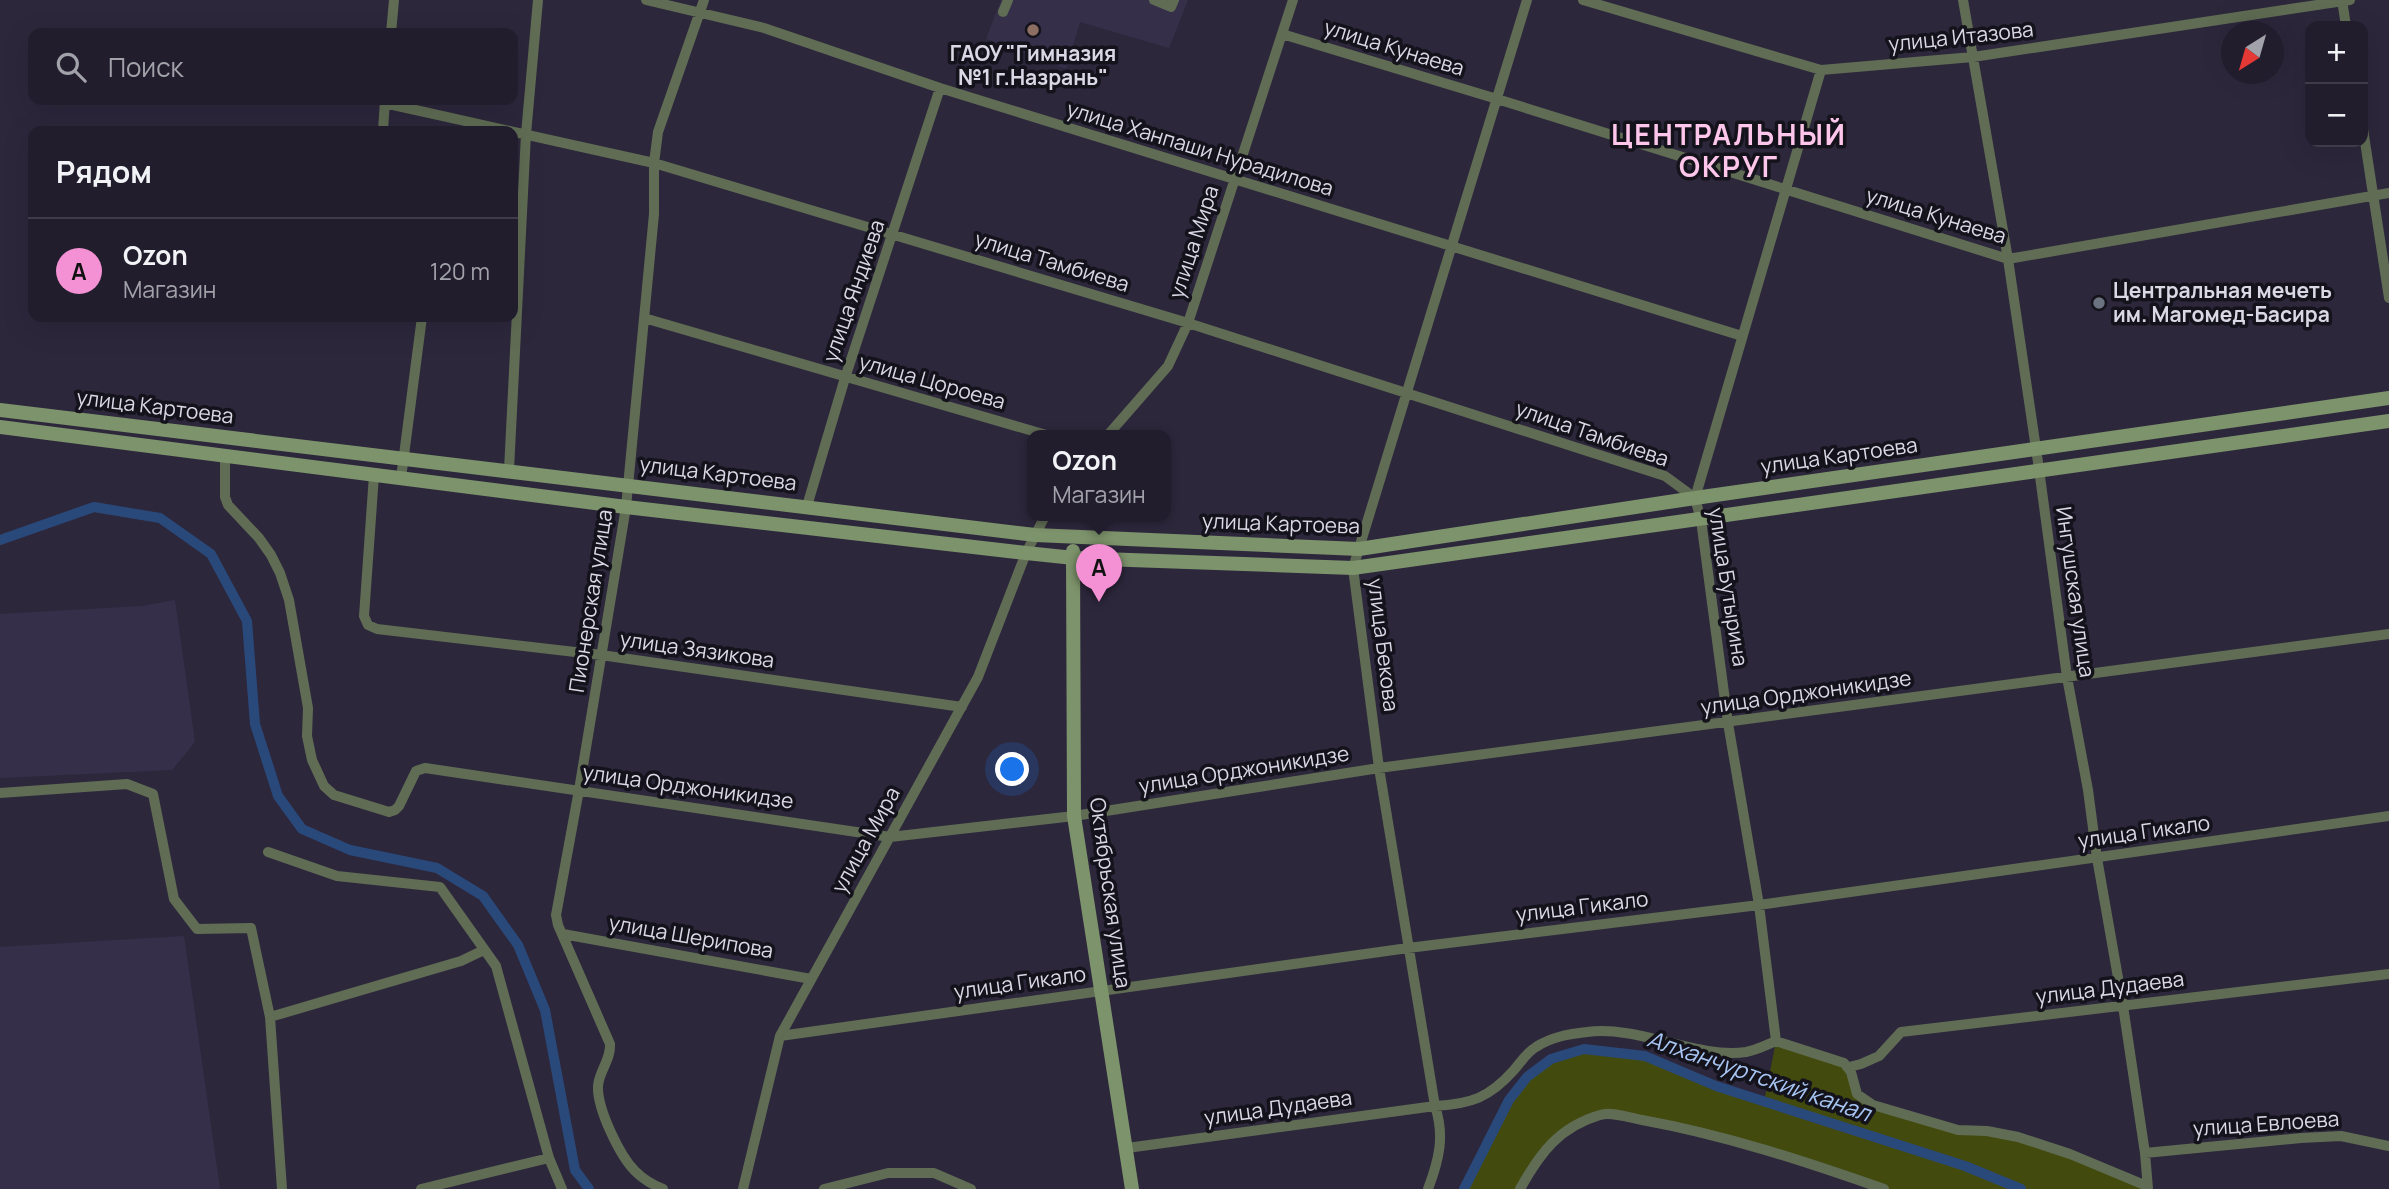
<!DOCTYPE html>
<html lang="ru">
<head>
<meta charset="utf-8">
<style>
	body { margin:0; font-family:Manrope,sans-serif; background:#2a2635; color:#f1f3f6 }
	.controls { position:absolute; right:21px; top:21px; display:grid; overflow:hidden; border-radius:14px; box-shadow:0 7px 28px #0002 }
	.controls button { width:63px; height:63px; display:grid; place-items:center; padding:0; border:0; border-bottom:2px solid #3f3b49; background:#221d2d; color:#f1f3f6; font:35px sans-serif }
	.compass { position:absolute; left:2221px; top:21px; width:63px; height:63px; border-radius:50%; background:#221d2d; box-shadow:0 7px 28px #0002; rotate:217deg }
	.you { position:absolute; left:1013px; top:770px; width:24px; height:24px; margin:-18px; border:5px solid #fff; border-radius:50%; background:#1a73e8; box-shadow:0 0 0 10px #1a73e833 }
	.badge { display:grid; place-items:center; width:46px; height:46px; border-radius:50%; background:#f491d4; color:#111; font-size:23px; font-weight:700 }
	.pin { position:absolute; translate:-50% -58px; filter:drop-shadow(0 2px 4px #0008) }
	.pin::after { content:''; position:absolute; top:37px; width:24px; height:21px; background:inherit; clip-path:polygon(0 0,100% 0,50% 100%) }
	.popup { position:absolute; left:1027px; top:430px; width:144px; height:91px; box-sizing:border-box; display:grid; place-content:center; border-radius:14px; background:#221d2d; filter:drop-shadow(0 2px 5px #0005); font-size:23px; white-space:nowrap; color:#a2a2aa }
	.popup b { font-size:26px; color:#f1f3f6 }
	.popup::after { content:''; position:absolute; left:50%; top:100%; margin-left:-14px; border:14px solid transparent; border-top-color:#221d2d }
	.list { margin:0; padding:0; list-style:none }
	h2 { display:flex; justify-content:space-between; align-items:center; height:91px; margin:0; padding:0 28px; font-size:30px }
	h2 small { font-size:23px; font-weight:400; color:#a2a2aa }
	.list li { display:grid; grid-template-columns:46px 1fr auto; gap:21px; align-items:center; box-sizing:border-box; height:105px; padding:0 28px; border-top:2px solid #3f3b49 }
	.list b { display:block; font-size:26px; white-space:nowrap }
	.list p { margin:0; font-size:23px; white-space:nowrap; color:#a2a2aa }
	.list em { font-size:23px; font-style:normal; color:#a2a2aa }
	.icon { flex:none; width:38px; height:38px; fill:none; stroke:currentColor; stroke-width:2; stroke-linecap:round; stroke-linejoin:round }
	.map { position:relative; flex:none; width:2389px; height:1189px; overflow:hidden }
	.search { position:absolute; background:#221d2d; box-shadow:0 7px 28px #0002; left:28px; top:28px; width:490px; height:77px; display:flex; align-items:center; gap:18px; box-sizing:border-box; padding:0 24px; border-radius:14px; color:#a2a2aa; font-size:26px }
	.panel { position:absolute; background:#221d2d; box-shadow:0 7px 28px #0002; left:28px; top:126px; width:490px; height:196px; border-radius:14px }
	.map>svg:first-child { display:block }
</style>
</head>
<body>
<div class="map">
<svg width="2389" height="1189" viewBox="0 0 2389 1189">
	<rect width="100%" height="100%" fill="#2d273c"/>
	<!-- built -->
	<path fill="#362f4a" d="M1001,0h187l-19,48 -89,-26 -14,47 -80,-30z
		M175,600l20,142 -23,28 -172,8v-164l142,-8z
		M184,936l36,253h-220v-242z"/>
	<!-- green -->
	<path fill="#424a0e" d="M1776,1041l68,22 19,36 95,31 60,7 130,52h-264l-92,-33 -189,-42 -60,36 -23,39h-56l45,-89 18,-23 24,-18 33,-10 61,7 71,30 48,16z"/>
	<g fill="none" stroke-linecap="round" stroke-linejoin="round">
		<!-- canal -->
		<path stroke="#2a497b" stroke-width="10" d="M0,540l94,-33 66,11 51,36 36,67 8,103 23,72 24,33 48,21 87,18 46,28 35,49 27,65 30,160 14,19
			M1464,1189l45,-89 18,-23 24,-18 33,-10 61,7 71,30 249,80 56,23"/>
		<!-- street -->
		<path stroke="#606d54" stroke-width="10" d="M646,0l118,28 176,60 802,248
			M1154,0l17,7 3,-7
			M1583,0l238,70 152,-13 377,-57
			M1963,0l45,259 31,210 28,208 21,113 9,68 26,148 22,147 3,36
			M2342,0l4,26
			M1003,12l5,-12
			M391,33l3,-33
			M1282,34l215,65 511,160 381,-66
			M384,103l270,60 534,160 477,153 30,22
			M2363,129l26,169
			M383,131l2,-31
			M644,318l406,118
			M1107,436l61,-70 20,-43 105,-323
			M225,455v42l3,8 31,33 12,17 9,18 9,27 19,108 -1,28 5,24 12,26 10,9 55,17 6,-2 4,-4 17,-35 9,-3 465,69 184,-21 305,-48 1010,-134
			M509,470l17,-336 12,-134
			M374,475l-10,141 4,9 9,4 224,26 361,52
			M401,478l21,-161
			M807,506l38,-128 95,-290
			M0,793l127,-9 26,10 21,105 23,30 54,-1 19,89 12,172
			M268,852l69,24 103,11 56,79 53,192 13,31
			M563,934l248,45
			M270,1017l191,-56 23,-11
			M780,1036l628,-88 351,-43 630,-89
			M1776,1041l-17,-136 -31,-182 -27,-203 -6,-22 126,-428
			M1849,1067l12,-3 18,-8 22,-24 488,-58
			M1127,1148l308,-42c36,-2 54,-8 79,-36 7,-8 13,-18 22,-23 15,-10 33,-13 51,-15 52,-7 109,27 159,20 11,-2 20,-7 30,-11l68,22 7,9 6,22 16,11 85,25 29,1 31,6 52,17 77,32
			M2145,1153l156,-15 40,-2 48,10
			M421,1189l128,-31
			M663,1189c-10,-4 -20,-10 -28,-18 -15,-15 -38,-62 -37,-85 1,-15 13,-26 12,-42l-52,-119 -2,-10 23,-125 47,-283 28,-293v-51l4,-31 46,-132
			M743,1189l37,-153 198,-359 48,-124 19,-37
			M824,1189l64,-16h46l37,16
			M1428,1189c11,-29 17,-53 7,-83l-56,-338 -26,-200 174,-568
			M1520,1189c20,-36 39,-62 80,-74 11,-4 30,3 42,5 83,15 162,41 242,69"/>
		<!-- secondary -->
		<path stroke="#7d936b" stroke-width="14" d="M0,410l1035,125 324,14 336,-51 694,-100
			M0,427l626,80 400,46 48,5 279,10 1036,-147
			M1073,551l1,265 58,373"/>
	</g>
	<!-- markers -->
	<circle fill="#8d6e63" stroke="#14121b" stroke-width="2.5" cx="1033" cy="30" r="7"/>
	<circle fill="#6b7280" stroke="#14121b" stroke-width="2.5" cx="2099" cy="303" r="7"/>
	<g text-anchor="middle" stroke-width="7" stroke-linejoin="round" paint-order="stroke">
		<!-- street labels -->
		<g font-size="21" fill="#dbd8e6" stroke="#14121b">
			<text transform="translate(1961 37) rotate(-6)" y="7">улица Итазова</text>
			<text transform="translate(1394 48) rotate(17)" y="7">улица Кунаева</text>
			<text transform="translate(1200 149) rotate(17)" y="7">улица Ханпаши Нурадилова</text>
			<text transform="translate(1936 216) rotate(17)" y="7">улица Кунаева</text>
			<text transform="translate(1194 242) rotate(-72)" y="7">улица Мира</text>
			<text transform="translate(1052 262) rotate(17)" y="7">улица Тамбиева</text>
			<text transform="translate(854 291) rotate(-71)" y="7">улица Яндиева</text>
			<text transform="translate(932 382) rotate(16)" y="7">улица Цороева</text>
			<text transform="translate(155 407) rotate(7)" y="7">улица Картоева</text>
			<text transform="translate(1592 434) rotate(19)" y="7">улица Тамбиева</text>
			<text transform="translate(1839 456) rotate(-8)" y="7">улица Картоева</text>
			<text transform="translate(718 474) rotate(7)" y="7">улица Картоева</text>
			<text transform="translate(1281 524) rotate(2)" y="7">улица Картоева</text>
			<text transform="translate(1728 587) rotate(81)" y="7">улица Бутырина</text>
			<text transform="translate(2075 592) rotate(82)" y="7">Ингушская улица</text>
			<text transform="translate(591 601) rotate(-81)" y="7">Пионерская улица</text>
			<text transform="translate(1383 645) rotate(83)" y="7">улица Бекова</text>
			<text transform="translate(697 650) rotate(8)" y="7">улица Зязикова</text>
			<text transform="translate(1806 693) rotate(-8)" y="7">улица Орджоникидзе</text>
			<text transform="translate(1244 770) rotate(-9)" y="7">улица Орджоникидзе</text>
			<text transform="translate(688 787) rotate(8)" y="7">улица Орджоникидзе</text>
			<text transform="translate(2144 832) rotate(-8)" y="7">улица Гикало</text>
			<text transform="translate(866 840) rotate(-61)" y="7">улица Мира</text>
			<text transform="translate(1110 893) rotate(82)" y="7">Октябрьская улица</text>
			<text transform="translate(1582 907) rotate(-7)" y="7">улица Гикало</text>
			<text transform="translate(691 937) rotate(10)" y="7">улица Шерипова</text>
			<text transform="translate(1020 983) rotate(-8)" y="7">улица Гикало</text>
			<text transform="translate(2110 988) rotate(-7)" y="7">улица Дудаева</text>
			<text transform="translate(1278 1108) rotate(-8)" y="7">улица Дудаева</text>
			<text transform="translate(2266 1124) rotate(-4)" y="7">улица Евлоева</text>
		</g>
		<!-- poi labels -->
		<g font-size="21" font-weight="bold" fill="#dbd8e6" stroke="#14121b">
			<text x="1033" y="61">ГАОУ "Гимназия<tspan x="1033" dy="24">№1 г.Назрань"</tspan></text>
			<text x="2113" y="298" text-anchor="start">Центральная мечеть<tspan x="2113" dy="24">им. Магомед-Басира</tspan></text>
		</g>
		<!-- water labels -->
		<g font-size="23" font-style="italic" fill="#a7c5f3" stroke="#14121b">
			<text transform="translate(1759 1076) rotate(19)" y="8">Алханчуртский канал</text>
		</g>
		<!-- district labels -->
		<g font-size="28" font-weight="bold" letter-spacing="2" fill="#ffc6eb" stroke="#14121b">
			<text x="1729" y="145">ЦЕНТРАЛЬНЫЙ<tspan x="1729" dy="32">ОКРУГ</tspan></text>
		</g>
	</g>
</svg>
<div class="controls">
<button>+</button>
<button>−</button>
</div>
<svg class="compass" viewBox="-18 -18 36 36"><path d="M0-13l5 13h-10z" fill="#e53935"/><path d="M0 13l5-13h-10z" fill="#a2a2aa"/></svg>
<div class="you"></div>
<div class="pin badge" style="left:1099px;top:602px">A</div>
<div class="popup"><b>Ozon</b>Магазин</div>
<div class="search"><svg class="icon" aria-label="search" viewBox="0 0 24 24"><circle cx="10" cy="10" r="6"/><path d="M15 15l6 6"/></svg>Поиск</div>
<section class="panel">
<h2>Рядом<small></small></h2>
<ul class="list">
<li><span class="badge">A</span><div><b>Ozon</b><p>Магазин</p></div><em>120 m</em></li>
</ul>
</section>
</div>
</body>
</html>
